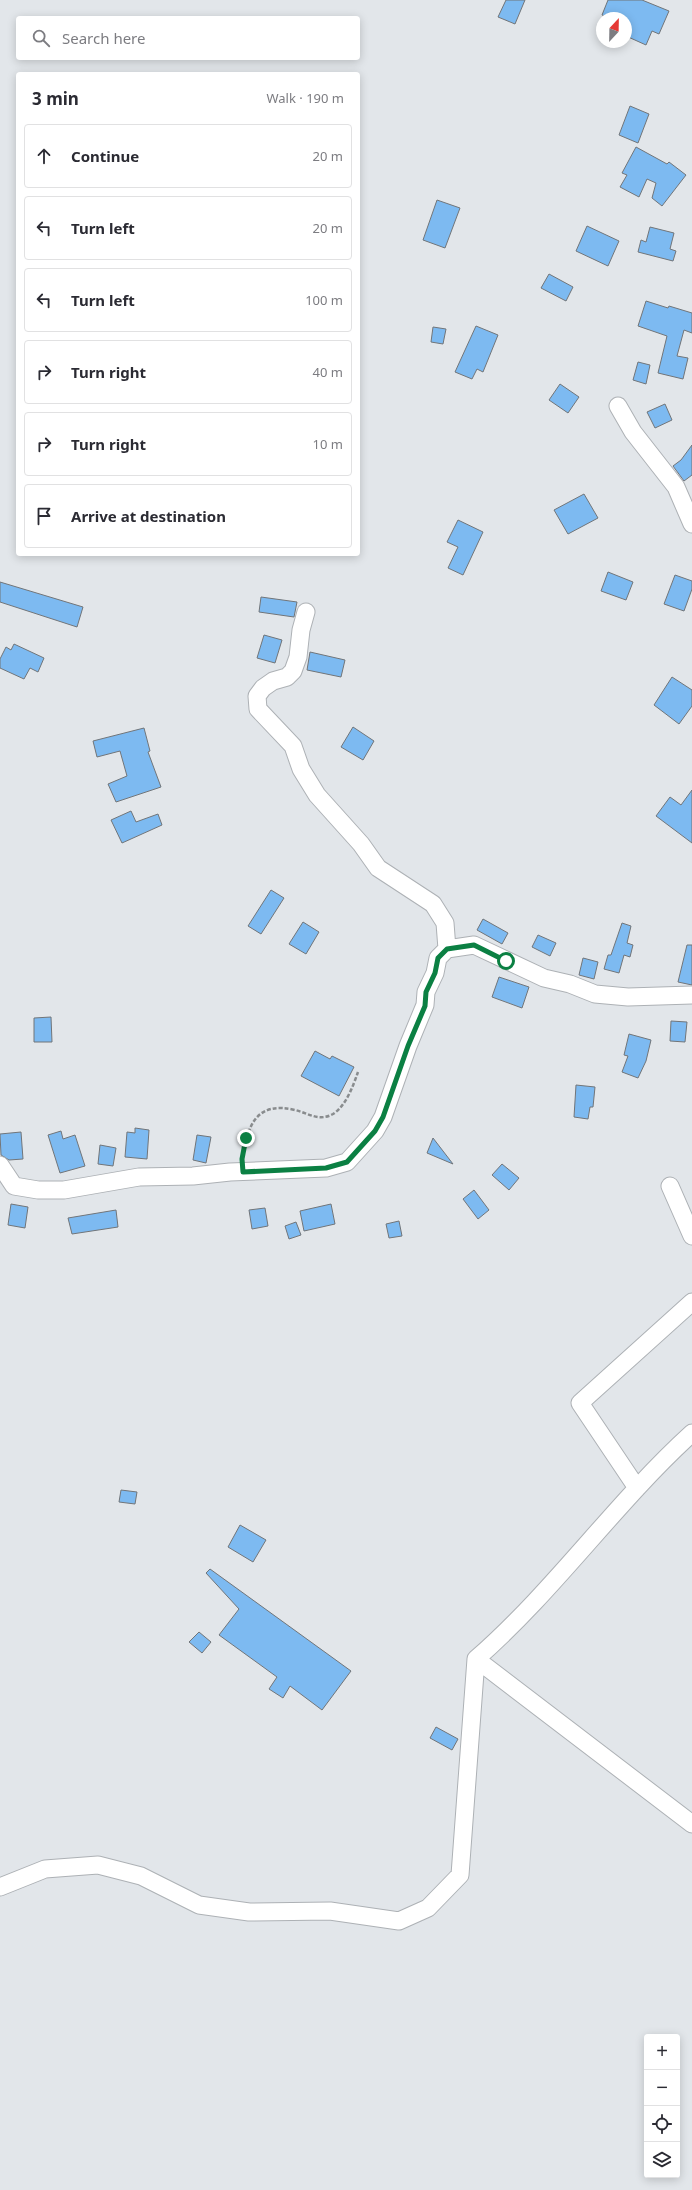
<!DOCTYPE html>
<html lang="en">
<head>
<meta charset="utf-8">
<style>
	body { margin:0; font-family:"Noto Sans",sans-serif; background:#f7f7f7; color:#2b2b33 }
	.controls { position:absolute; right:12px; bottom:12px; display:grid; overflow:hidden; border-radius:4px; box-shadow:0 2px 10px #0003 }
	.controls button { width:36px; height:36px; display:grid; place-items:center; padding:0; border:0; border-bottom:1px solid #e1e1e2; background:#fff; color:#2b2b33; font:20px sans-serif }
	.compass { position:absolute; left:596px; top:12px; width:36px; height:36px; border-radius:50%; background:#fff; box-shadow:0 2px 10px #0003; rotate:22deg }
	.stop { position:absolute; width:12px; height:12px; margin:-9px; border:3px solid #0b8043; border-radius:50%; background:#fff }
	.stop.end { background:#0b8043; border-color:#fff; box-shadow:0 1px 4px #0008 }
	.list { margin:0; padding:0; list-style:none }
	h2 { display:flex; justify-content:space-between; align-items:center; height:52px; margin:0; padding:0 16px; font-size:17px }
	h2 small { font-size:13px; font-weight:400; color:#7c7c81 }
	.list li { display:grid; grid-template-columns:26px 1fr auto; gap:12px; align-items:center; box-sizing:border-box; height:64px; margin:0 8px 8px; padding:0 8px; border:1px solid #e1e1e2; border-radius:4px }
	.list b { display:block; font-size:15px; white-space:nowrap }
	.list em { font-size:13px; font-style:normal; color:#7c7c81 }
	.icon { flex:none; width:22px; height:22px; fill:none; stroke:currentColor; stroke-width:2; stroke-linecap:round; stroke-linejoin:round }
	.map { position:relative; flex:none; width:692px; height:2190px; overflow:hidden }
	.search { position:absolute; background:#fff; box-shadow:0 2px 10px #0003; left:16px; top:16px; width:344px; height:44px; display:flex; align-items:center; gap:10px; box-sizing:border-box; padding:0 14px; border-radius:4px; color:#7c7c81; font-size:15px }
	.panel { position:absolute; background:#fff; box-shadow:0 2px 10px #0003; left:16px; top:72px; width:344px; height:484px; border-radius:4px }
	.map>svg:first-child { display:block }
</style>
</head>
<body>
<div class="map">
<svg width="692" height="2190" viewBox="0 0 692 2190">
	<rect width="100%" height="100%" fill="#e2e6ea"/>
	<!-- building -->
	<path fill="#7dbaf1" stroke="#717579" d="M506,0h19l-10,24 -17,-7z
		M608,0h34l27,11 -10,23 -7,-3 -6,14 -20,-9v-18h-17l-7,-3z
		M630,106l19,8 -11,29 -19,-8z
		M636,147l31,17 2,-2 17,13 -24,31 -10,-8 4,-15 -9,-4 -8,18 -19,-10 7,-12 -5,-2z
		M437,200l23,8 -15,40 -22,-8z
		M587,226l32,15 -11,25 -32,-15z
		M650,227l24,6 -4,16 6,2 -3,10 -35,-9 3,-12 5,2z
		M549,274l24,13 -7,14 -25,-13z
		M646,301l22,7 1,-2 23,7v20l-8,-3 -7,26 11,2 -5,21 -25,-6 9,-37 -29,-10z
		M476,326l22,9 -15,37 -6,-3 -5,10 -17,-7z
		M433,327l13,2 -3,15 -12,-2z
		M638,362l12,3 -4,19 -13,-4z
		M560,384l19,13 -11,16 -19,-13z
		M665,404l7,16 -17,8 -8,-16z
		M692,445v30l-8,6 -11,-15 8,-6z
		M584,494l14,24 -30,16 -14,-24z
		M458,520l25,12 -20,43 -15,-7 10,-21 -11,-5z
		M608,572l25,10 -7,18 -25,-9z
		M675,575l17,6v8l-8,22 -20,-7z
		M0,582l83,25 -6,20 -77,-25z
		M261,597l36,5 -3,15 -35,-5z
		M264,635l18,5 -7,23 -18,-5z
		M14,644l30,14 -6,14 -8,-4 -6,11 -24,-11v-9l6,-12 5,3z
		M310,652l35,8 -4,17 -34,-7z
		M672,677l20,13v16l-13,18 -25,-19z
		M353,727l21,14 -11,19 -22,-13z
		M144,728l6,23 -2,1 13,35 -45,15 -8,-18 19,-8 -7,-25 -23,6 -4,-16z
		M692,790v53l-36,-27 14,-19 11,8z
		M131,811l5,11 22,-8 4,11 -40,18 -11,-23z
		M271,890l13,8 -23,36 -13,-8z
		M483,919l25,14 -6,11 -25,-14z
		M303,922l16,10 -13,22 -17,-10z
		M622,923l9,3 -4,17 6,2 -3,12 -6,-2 -5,18 -15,-4 4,-14h3z
		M538,935l18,8 -6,13 -18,-9z
		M687,945h5v40l-14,-3z
		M583,958l15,4 -4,17 -15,-4z
		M499,977l30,10 -7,21 -30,-11z
		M51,1017l1,25h-18v-24z
		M671,1021l16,1 -2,20 -15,-1z
		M629,1034l22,6 -5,21 -8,17 -16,-6 6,-16 -4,-1z
		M315,1051l15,8 2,-3 22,11 -15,29 -38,-20z
		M576,1085l19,2 -2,20h-3l-2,12 -14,-2z
		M135,1128l14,2 -2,29 -22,-2 2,-25 8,1z
		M61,1131l2,8 12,-4 10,31 -25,7 -12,-38z
		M21,1132l2,27 -14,1 -8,-5 -1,-21z
		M197,1135l14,2 -5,26 -13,-3z
		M433,1138l20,26 -26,-11z
		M100,1145l16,3 -3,18 -15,-2z
		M502,1164l17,14 -10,12 -17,-15z
		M474,1190l15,20 -11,9 -15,-20z
		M11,1204l17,3 -3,21 -17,-3z
		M331,1204l4,20 -31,7 -4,-20z
		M265,1208l3,18 -16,3 -3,-19z
		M116,1210l2,17 -46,7 -4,-16z
		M399,1221l3,15 -13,2 -3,-14z
		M296,1222l5,13 -12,4 -4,-13z
		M121,1490l16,2 -2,12 -16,-2z
		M240,1525l26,15 -13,22 -25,-15z
		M210,1569l141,102 -29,39 -32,-24 -7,12 -14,-9 8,-12 -58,-42 20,-26 -33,-36z
		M199,1632l12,10 -9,11 -13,-11z
		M436,1727l22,12 -6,11 -22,-12z"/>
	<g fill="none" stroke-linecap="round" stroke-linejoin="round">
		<defs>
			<path id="street" d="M618,406l15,26 43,55 16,37
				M306,612l-5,18 -3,27 -5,14 -6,6 -14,4 -10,7 -6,8 1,13 35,37 8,23 16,26 44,49 17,24 55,36 12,19 2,26
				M0,1165l14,21 24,4h26l75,-13 54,-1 37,-4 96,-4 21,-6 28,-31 8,-14 25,-71 17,-41 1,-13 9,-19 3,-15 9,-9 27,-4 70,33 26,6 25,10 33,3 64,-2
				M670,1186l22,50
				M637,1488l-57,-85 112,-101
				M476,1659l216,165
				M0,1887l45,-18 53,-4 43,11 58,29 50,7 81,-1 69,10 29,-13 32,-33 16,-216c79,-69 139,-156 216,-226"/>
		</defs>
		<!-- street casing -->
		<use href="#street" stroke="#adb1b5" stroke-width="19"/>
		<!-- path -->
		<path stroke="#898c8e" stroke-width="2.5" stroke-dasharray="4 2" stroke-linecap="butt" d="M243,1156c5,-32 14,-55 52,-46 13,3 24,12 38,4 13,-8 20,-28 25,-42"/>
		<!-- street -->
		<use href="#street" stroke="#fff" stroke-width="17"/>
	</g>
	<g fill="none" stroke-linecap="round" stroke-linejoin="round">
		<!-- route -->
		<path stroke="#0b8043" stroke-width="5" d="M246,1138l-4,21 1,13 83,-4 21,-6 28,-31 8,-14 25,-71 17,-40 1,-14 9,-19 3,-15 9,-9 27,-4 32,16"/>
	</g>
</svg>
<div class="controls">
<button>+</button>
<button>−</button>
<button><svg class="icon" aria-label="locate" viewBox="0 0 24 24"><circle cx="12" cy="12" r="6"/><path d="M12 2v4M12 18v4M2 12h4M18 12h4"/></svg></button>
<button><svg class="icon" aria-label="layers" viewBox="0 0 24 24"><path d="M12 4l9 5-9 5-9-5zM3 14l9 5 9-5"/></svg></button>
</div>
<svg class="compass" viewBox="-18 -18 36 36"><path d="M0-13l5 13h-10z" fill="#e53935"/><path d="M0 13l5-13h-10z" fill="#7c7c81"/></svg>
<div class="stop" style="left:506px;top:961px"></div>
<div class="stop end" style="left:246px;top:1138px"></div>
<div class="search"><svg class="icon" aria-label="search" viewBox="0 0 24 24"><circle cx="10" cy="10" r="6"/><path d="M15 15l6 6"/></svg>Search here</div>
<section class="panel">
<h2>3 min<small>Walk · 190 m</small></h2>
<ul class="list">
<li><svg class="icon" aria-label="ahead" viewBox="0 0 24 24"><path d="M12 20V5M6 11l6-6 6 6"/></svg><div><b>Continue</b></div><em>20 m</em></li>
<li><svg class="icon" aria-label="left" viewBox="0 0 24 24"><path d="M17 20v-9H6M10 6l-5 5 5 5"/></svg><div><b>Turn left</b></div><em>20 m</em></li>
<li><svg class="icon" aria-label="left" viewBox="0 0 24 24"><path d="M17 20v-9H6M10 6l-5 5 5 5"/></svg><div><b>Turn left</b></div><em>100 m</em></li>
<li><svg class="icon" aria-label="right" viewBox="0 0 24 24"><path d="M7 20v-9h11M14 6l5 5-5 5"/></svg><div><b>Turn right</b></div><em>40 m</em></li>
<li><svg class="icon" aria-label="right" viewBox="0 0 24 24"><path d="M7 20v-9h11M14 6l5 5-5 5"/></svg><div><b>Turn right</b></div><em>10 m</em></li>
<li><svg class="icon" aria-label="arrive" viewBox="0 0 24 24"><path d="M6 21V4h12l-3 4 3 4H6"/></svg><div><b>Arrive at destination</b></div></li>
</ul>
</section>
</div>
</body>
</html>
